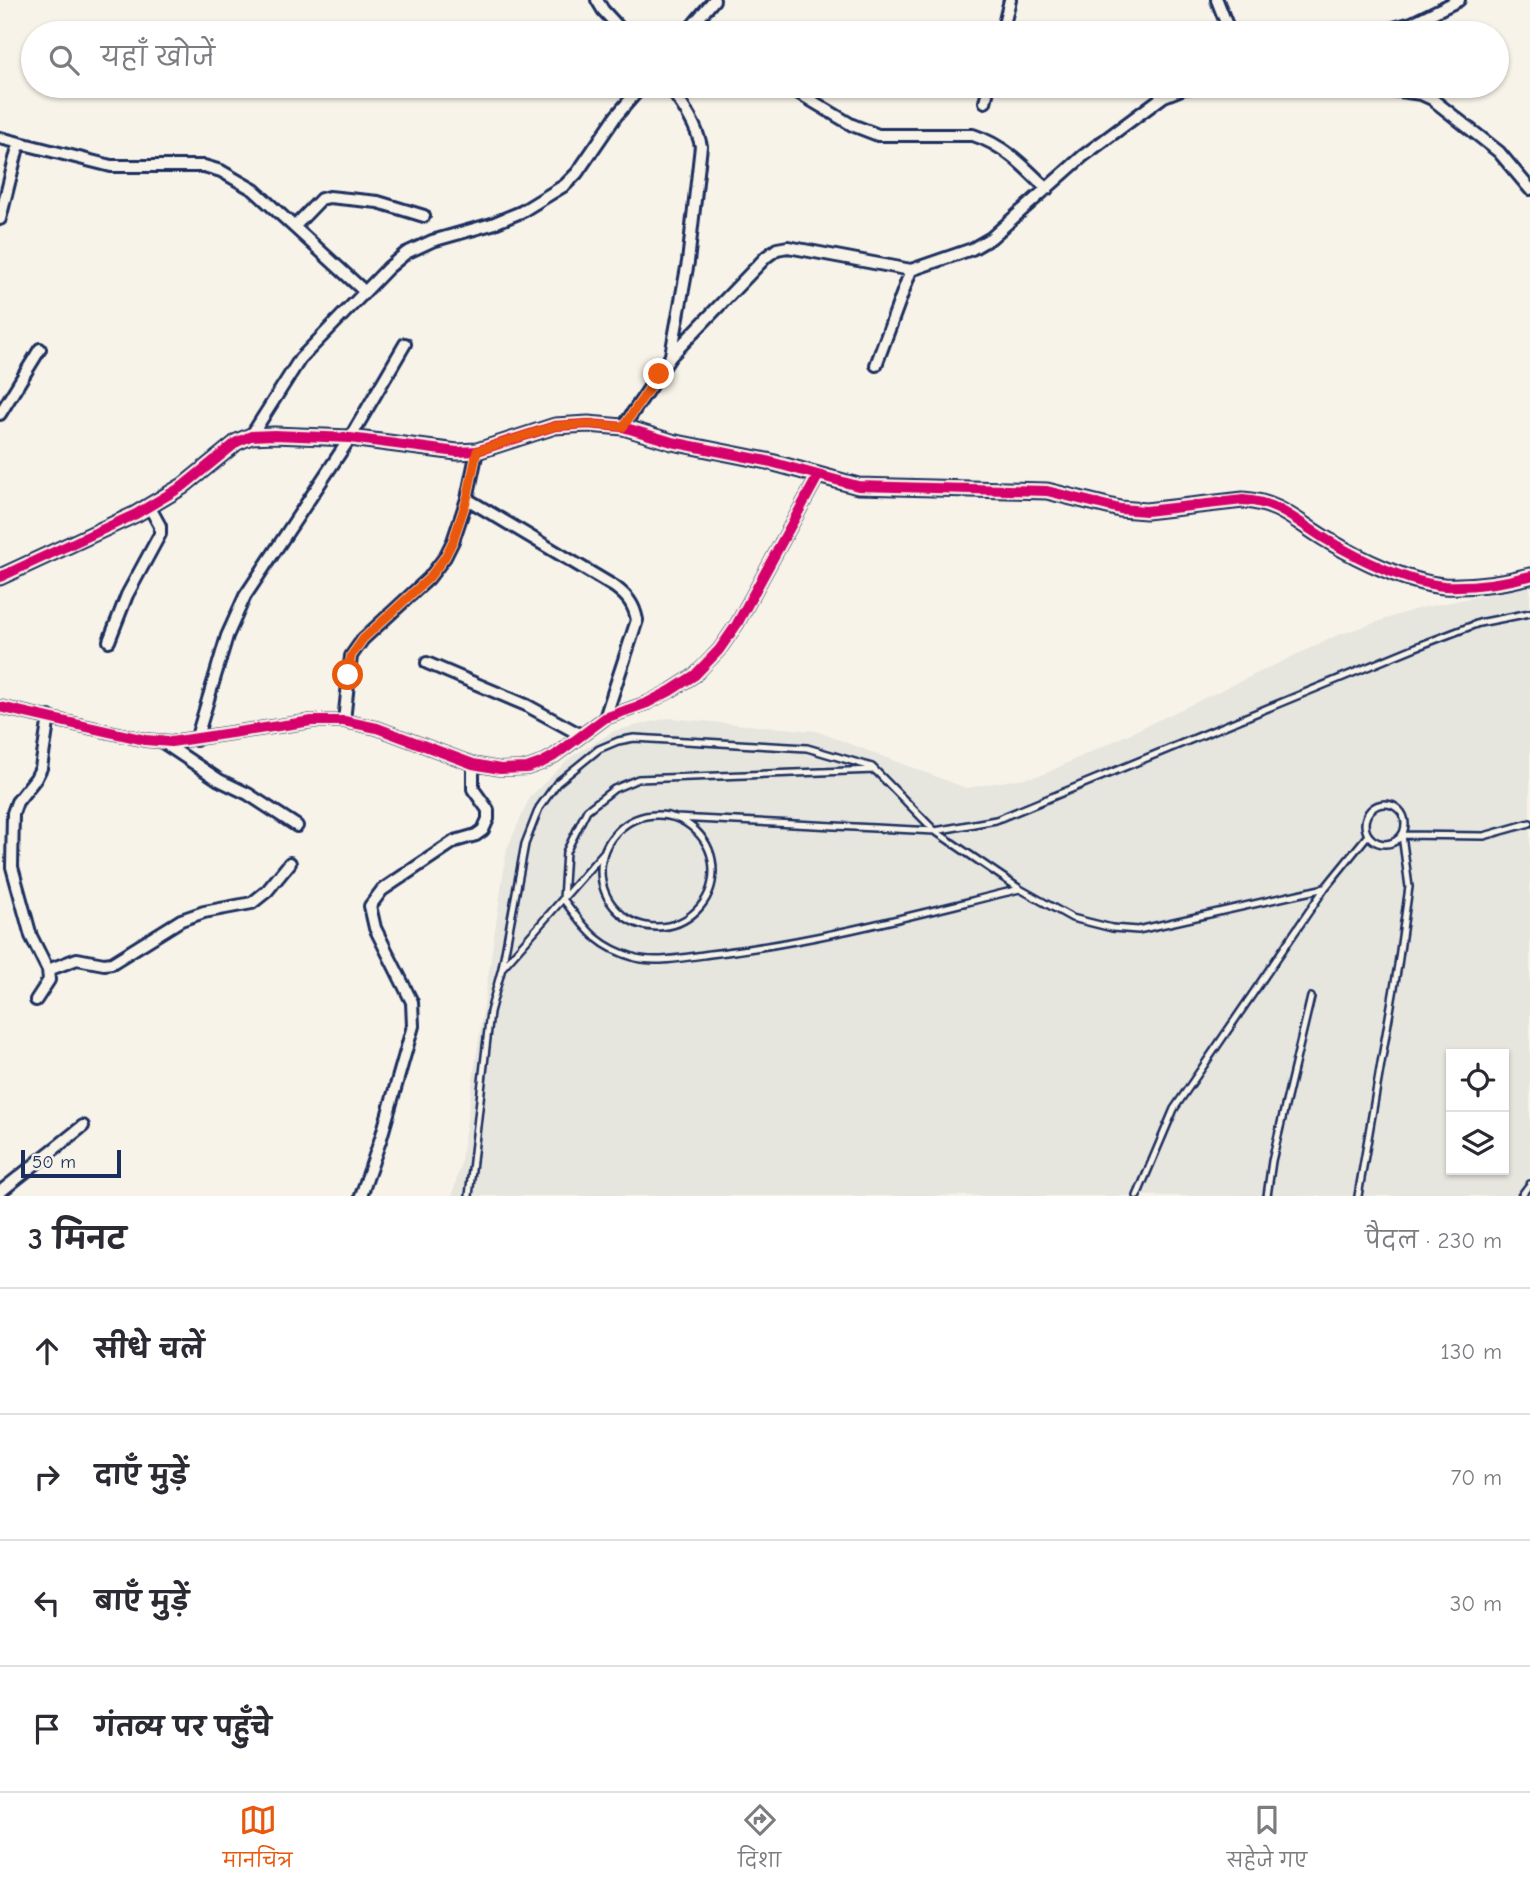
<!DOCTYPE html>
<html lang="hi">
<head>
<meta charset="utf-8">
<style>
	body { margin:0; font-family:"Comic Neue","Playpen Sans Deva",sans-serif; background:#f7f7f7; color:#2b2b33 }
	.controls { position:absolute; right:21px; bottom:21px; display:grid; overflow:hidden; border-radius:0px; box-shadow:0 2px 5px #0004 }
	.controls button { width:63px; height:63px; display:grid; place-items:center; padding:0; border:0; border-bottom:2px solid #e1e1e2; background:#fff; color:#2b2b33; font:35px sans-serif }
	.scale { position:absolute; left:21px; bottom:18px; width:100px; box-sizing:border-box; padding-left:7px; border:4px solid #1b2f5e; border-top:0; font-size:19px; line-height:24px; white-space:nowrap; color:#1b2f5e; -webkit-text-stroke:5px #f7f3e8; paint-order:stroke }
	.stop { position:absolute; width:21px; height:21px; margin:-16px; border:5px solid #ea580c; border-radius:50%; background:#fff }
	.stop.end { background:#ea580c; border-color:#fff; box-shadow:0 2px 7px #0008 }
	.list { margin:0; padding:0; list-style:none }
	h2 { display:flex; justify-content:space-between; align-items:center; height:91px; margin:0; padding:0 28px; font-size:30px }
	h2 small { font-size:23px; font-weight:400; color:#7c7c81 }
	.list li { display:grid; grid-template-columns:46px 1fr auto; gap:21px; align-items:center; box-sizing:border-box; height:126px; padding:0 28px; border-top:2px solid #e1e1e2 }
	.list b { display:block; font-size:26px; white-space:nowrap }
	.list em { font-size:23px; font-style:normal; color:#7c7c81 }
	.icon { flex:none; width:38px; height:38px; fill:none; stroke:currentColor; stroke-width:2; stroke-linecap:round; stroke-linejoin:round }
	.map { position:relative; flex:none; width:1530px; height:1196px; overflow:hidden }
	.search { position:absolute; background:#fff; box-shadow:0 2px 5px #0004; left:21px; right:21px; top:21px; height:77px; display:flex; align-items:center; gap:18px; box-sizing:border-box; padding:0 24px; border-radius:38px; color:#7c7c81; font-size:26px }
	.sheet { height:595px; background:#fff }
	nav { display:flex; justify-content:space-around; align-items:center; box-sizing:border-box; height:98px; border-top:2px solid #e1e1e2; background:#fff; font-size:19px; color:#7c7c81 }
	nav a { display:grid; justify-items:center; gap:4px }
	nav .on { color:#ea580c }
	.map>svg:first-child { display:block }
</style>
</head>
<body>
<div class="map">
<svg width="1530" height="1196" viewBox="0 0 1530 1196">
	<rect width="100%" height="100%" fill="#f7f3e8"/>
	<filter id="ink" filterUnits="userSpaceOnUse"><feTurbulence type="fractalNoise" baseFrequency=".0143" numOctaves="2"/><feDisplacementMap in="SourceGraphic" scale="14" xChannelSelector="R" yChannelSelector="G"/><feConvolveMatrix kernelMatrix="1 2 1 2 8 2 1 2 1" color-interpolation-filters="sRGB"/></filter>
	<g filter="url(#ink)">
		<!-- built -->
		<path fill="#e6e5de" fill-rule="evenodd" d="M1530,586v610h-1078l8,-29 47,-318 23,-52 41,-40 43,-26 54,-13 148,13 150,57 76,-13 296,-140 78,-26zM1451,1054h53v116h-53z"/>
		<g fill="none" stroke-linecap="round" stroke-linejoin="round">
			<defs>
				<path id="service" d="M875,770l-237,9 -24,10 -27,21 -21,42 -3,47c23,30 34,48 73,59 20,5 53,-1 74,-4 106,-12 207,-40 310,-65
					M1365 824a20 20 0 1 1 40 0a20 20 0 1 1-40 0Z
					M601 871a56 56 0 1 1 112 0a56 56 0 1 1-112 0Z
					M676,818l259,13 61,-11 420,-173 63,-24 51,-10
					M502,968l23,-124 14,-36 18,-25 42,-34 19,-8 16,-3 173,10 65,19 63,64 85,58 52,29 40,10 26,2 187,-42 43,-53
					M469,1196l21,-184 12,-44 102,-116
					M1137,1196l37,-87 151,-221
					M1267,1196l5,-35 39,-164
					M1358,1196l40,-231 11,-78 -7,-52 82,1 46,-13
					M1521,1196l9,-12"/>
				<path id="minor" d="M597,0l6,10 21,23
					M1217,0l13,33
					M686,33l28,-33
					M1002,33l8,-33
					M1376,33l36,-10 47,-23
					M669,86c13,19 27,37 32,60l-13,116 -17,93
					M787,86l65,39 26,10h95c31,10 51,31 74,54
					M1365,86l56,8 11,5 67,53 31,37
					M985,102l4,-16
					M0,138l111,28h93l17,5 33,19 110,101
					M0,219l19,-76
					M294,227l27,-28 8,-2 49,5 46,14
					M911,270l61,-21 19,-11 92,-82 81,-60 20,-8 17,-2
					M0,414l40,-65
					M623,427l48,-71 95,-99 11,-8 11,-2 123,23 -35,95
					M251,436l49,-77 88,-91 18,-15 26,-12 60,-17 29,-12 44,-27 12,-12 39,-57 26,-30
					M467,499l148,88c12,9 19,17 22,33l-32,98
					M109,641l18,-46 33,-61v-8l-11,-20
					M427,663l99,42 55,30
					M0,707l145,33 26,2 141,-21h32l33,7 96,36 27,5 27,-1 14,-5 13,-7 51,-38 42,-15 23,-12 25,-16 24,-25 18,-26 81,-148
					M344,721l7,-65 12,-17 66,-61 16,-21 8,-16 14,-42 10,-48
					M196,740l31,-104 18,-40 105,-158 55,-94
					M164,743l55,37 29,14 49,32
					M48,970l29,-11 27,5 8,-1 69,-43 23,-8 48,-9 15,-12 23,-28
					M36,1000l13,-20 -1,-10 -17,-34 -19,-69 1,-54 4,-11 19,-24 5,-10 8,-51
					M0,1192l83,-66
					M361,1196l20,-58 32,-112 -1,-24 -37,-74 -5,-22 12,-16 73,-49 21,-6 7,-5 5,-11v-9l-15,-21v-25"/>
				<path id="tertiary" d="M0,577l136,-63 47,-28 54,-44 14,-6 23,-1 76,3 107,14 20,-1 78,-25 33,-2 35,3 49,15 95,19 91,25 189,5 73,18 26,2 97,-11c37,2 56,24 86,41 30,18 80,42 115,45 29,1 59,-3 86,-10"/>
			</defs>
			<!-- service casing -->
			<use href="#service" stroke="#1b2f5e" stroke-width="10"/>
			<!-- minor casing -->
			<use href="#minor" stroke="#1b2f5e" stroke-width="16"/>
			<!-- tertiary casing -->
			<use href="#tertiary" stroke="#1b2f5e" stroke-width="19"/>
			<!-- service -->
			<use href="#service" stroke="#f7f3e8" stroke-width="5"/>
			<!-- minor -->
			<use href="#minor" stroke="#f7f3e8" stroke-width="10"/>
			<!-- tertiary -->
			<use href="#tertiary" stroke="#f7f3e8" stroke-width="14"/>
			<defs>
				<path id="cycleway" d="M0,577l136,-63 47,-28 54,-44 14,-6 23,-1 76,3 107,14 20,-1 78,-25 33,-2 35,3 49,15 95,19 91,25 189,5 73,18 26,2 97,-11c37,2 56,24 86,41 30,18 80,42 115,45 29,1 59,-3 86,-10
					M0,707l145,33 26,2 141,-21h32l33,7 96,36 27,5 27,-1 14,-5 13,-7 51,-38 42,-15 23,-12 25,-16 24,-25 18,-26 81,-148"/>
			</defs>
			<!-- cycleway casing -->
			<use href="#cycleway" stroke="#f7f3e8" stroke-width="15"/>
			<!-- cycleway -->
			<use href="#cycleway" stroke="#d6006c" stroke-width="10"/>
		</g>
	</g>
	<g fill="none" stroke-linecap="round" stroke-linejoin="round" filter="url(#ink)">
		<!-- route -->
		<path stroke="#ea580c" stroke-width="9" d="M348,675l3,-19 12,-17 66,-61 16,-21 8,-16 14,-42 10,-48 78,-25 33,-2 35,3 36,-53"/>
	</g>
</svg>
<div class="controls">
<button><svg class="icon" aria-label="locate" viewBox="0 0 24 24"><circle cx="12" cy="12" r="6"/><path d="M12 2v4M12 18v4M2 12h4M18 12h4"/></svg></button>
<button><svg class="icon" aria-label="layers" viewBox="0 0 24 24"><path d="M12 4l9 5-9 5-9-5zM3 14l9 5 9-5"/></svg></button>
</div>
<div class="scale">50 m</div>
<div class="stop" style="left:348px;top:675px"></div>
<div class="stop end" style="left:659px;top:374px"></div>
<div class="search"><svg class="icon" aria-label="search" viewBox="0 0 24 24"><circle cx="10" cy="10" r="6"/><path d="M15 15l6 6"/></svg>यहाँ खोजें</div>
</div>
<section class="sheet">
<h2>3 मिनट<small>पैदल · 230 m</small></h2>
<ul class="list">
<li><svg class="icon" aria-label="ahead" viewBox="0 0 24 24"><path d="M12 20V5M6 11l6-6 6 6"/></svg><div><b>सीधे चलें</b></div><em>130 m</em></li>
<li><svg class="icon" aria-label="right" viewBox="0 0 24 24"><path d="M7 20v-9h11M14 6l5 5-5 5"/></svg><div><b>दाएँ मुड़ें</b></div><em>70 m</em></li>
<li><svg class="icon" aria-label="left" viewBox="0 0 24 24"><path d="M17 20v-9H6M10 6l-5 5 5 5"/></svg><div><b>बाएँ मुड़ें</b></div><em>30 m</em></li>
<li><svg class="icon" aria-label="arrive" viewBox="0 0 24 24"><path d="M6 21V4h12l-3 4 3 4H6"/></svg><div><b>गंतव्य पर पहुँचे</b></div></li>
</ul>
</section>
<nav>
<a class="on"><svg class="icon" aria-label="map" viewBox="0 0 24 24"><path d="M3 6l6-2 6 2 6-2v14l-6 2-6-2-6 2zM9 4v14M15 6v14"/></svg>मानचित्र</a>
<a><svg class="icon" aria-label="directions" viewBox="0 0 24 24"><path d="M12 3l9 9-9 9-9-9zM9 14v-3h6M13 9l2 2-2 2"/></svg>दिशा</a>
<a><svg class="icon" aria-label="saved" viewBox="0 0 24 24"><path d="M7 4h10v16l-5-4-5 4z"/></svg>सहेजे गए</a>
</nav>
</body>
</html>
